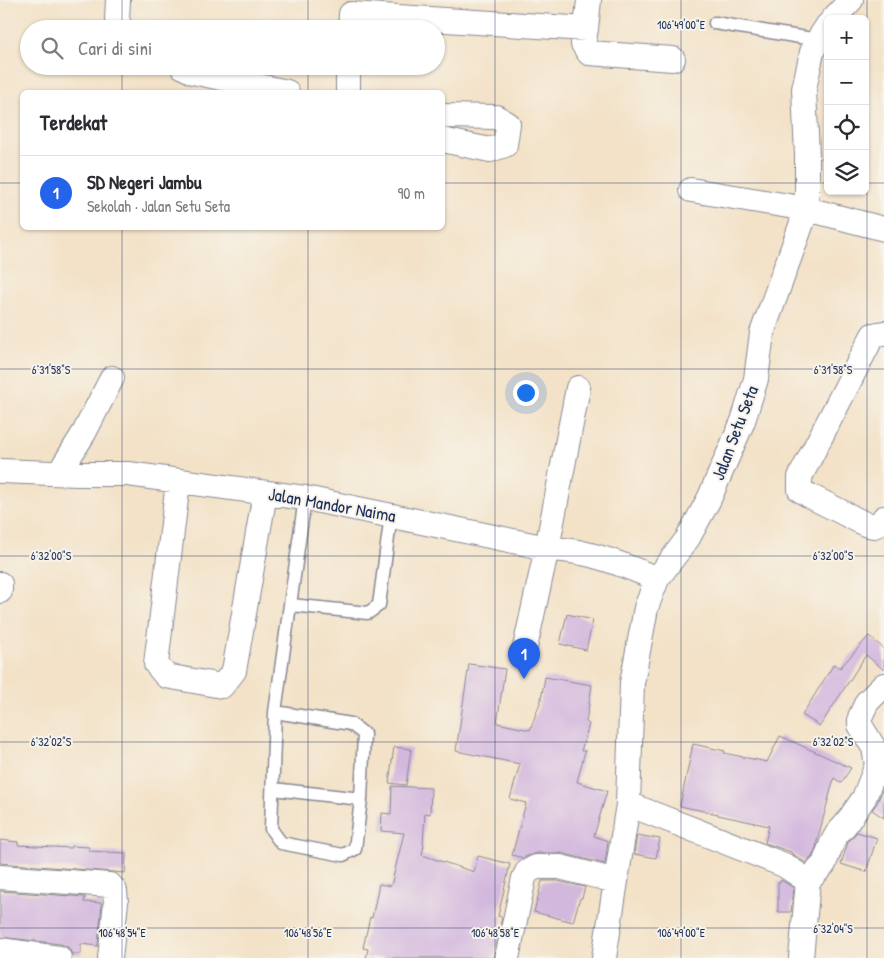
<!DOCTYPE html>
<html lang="id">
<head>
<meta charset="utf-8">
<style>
	body { margin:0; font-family:"Patrick Hand",sans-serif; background:#f2f2f3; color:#2b2b33 }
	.controls { position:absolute; right:15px; top:15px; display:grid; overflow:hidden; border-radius:8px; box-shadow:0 1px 4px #0004 }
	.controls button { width:45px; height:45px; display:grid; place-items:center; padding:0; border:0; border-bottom:1px solid #e1e1e2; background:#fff; color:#2b2b33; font:25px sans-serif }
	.you { position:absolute; left:525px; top:392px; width:18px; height:18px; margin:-12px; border:4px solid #fff; border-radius:50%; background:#1a73e8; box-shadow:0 0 0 8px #1a73e833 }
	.badge { display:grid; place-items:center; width:32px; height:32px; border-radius:50%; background:#2563eb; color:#fff; font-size:16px; font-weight:700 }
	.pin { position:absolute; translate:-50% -41px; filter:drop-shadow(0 1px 2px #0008) }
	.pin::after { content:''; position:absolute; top:26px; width:18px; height:15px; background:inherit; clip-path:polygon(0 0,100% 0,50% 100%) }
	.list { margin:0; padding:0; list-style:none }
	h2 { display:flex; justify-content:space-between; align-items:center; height:65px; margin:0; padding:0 20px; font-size:21px }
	h2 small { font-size:16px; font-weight:400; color:#7c7c81 }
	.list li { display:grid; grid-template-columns:32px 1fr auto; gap:15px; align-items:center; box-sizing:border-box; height:75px; padding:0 20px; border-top:1px solid #e1e1e2 }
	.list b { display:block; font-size:19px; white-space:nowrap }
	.list p { margin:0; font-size:16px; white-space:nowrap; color:#7c7c81 }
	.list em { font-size:16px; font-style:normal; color:#7c7c81 }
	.icon { flex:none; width:28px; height:28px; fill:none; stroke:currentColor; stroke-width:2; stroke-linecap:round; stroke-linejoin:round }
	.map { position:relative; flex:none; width:884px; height:958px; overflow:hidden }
	.search { position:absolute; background:#fff; box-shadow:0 1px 4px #0004; left:20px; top:20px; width:425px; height:55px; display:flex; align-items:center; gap:12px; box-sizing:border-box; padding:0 18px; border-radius:28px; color:#7c7c81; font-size:19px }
	.panel { position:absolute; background:#fff; box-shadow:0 1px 4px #0004; left:20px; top:90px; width:425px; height:140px; border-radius:8px }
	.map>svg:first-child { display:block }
</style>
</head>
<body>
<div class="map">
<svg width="884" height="958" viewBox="0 0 884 958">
	<rect width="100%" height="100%" fill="#f7f3e8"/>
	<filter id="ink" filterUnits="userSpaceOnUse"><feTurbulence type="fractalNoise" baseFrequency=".02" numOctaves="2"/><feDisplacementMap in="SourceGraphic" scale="10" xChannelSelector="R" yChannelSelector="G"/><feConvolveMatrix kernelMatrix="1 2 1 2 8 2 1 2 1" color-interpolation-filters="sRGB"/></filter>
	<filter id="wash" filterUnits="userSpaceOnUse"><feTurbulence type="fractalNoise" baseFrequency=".0096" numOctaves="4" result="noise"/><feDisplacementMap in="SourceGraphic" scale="20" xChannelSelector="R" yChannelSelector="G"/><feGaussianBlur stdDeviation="1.12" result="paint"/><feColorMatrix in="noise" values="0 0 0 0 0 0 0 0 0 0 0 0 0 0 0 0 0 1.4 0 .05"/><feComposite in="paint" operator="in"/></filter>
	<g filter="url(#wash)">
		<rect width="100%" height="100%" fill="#f3e2c8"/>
		<g id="blocks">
			<!-- building -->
			<path fill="#d3b8de" d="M567,614l26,6 -7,30 -26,-6z
				M869,636l15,13v21l-18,-15 -46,71 -18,-11 32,-51 6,4z
				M469,664l36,5 -8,54 33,7 11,-30 4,-23 47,8 -6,37 3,2 -8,27h4l-8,31 30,9 -13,45 14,5 -3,23 -45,-11h-24l-13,5 -11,-3 14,-52 -16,-4 10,-35 -64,-13z
				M780,736l71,32 -10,15 -7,-5 -18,67h1l-5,12 -6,6 -15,-10v-1l-26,-9 4,-17 -51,-11v-1l-38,-8 13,-62 32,7 -1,2 43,9z
				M394,747l17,2 -5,36 -17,-2z
				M884,785v33l-12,-8 5,-7z
				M392,786l39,2 -1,26 -5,-1 -2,32h1l-2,10 52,17 4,-16 32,8 -12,52 4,1 -8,41h-128l2,-9 -5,-1 7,-31 2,1 7,-34 12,2 13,-53 -23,-2 1,-18 9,1z
				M857,832l20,6 -11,34 -25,-8 7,-22z
				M637,835l23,4 -4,19 -22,-4z
				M0,840l18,2v3l53,3v-2l18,1v4l37,2 -1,20 -125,-10z
				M781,880l13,8 -3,24h-13v-30h3z
				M542,881h16l27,6 -3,11h-2l-7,24 -39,-10z
				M0,891l85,6 -1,5 18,1 -4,43 -17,-2v10h-9l-4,-7 -7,-3 -61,-7z"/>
		</g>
	</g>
	<g filter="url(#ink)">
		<use href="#blocks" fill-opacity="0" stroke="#878893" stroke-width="1"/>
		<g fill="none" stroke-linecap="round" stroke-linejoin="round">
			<defs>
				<path id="service" d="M715,23l103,17
					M291,605l77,8 11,-8 12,-90
					M275,712l76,12 13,10 -3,65 -6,50 -12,6 -62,-12 -10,-14 4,-117 30,-214
					M273,789l88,10"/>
				<path id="minor" d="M118,0l-1,19 4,10
					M833,19l18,-19
					M350,29l1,-15 235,15 3,-29
					M586,29l-3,15 6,9 84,6
					M182,66l11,6 94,20
					M348,66v26
					M442,116l54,1 12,7 -3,21 -15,5 -48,-10
					M691,190l116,19 77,20
					M884,333l-11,2 -73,142v13l10,6 55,28 9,2 9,-5 1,-3
					M0,471l77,3h51l177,24 242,50c11,2 23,2 35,5 25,5 52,16 75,26
					M59,473l25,-40 28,-55
					M178,482l-22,182 10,12 56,10 12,-15 31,-178
					M0,584v7
					M524,652l23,-104 31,-160
					M628,804l156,61 24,16 -7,77
					M0,877l110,8 5,6 1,11 -6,56
					M808,881l16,-17 8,-21 5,-9 9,-10 18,-26 13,-33 -3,-17 -14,-23v-8l7,-15 17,-17
					M0,950l59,8
					M507,958l17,-80 3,-6 9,-5h24l56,14
					M604,958l24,-154 4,-121 14,-75 11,-29 31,-41 21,-39 34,-78 13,-42 6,-46 45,-124v-54l-3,-66 8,-37 6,-12 10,-15"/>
			</defs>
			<!-- service casing -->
			<use href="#service" stroke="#878893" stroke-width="15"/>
			<!-- minor casing -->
			<use href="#minor" stroke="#878893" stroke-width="26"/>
			<!-- service -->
			<use href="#service" stroke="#fff" stroke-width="12"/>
			<!-- minor -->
			<use href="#minor" stroke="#fff" stroke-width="24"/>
		</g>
	</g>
	<!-- ticks -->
	<path fill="none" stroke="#1b2f5e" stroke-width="1" stroke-opacity="0.45" d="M122,0v29M308,0v29M495,0v958M681,0v958M867,0v958M122,66v26M308,66v26M0,183h22M442,183h386M865,183h19M122,228v730M308,228v730M0,369h884M0,556h884M0,742h884M0,928h884"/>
	<g text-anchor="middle" stroke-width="4" stroke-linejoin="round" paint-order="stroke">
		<!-- street labels -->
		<g font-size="18" fill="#1b2f5e" stroke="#f7f3e8">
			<text transform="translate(735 433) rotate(-69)" y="6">Jalan Setu Seta</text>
			<text transform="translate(332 505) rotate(10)" y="6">Jalan Mandor Naima</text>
		</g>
	</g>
	<g font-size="12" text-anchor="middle" fill="#1b2f5e" stroke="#f7f3e8" stroke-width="4" stroke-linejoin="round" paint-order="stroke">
		<text x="681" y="29">106°49'00"E</text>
		<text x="51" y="374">6°31'58"S</text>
		<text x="833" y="374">6°31'58"S</text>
		<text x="51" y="560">6°32'00"S</text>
		<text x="833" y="560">6°32'00"S</text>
		<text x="51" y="746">6°32'02"S</text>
		<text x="833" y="746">6°32'02"S</text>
		<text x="833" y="933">6°32'04"S</text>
		<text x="122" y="937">106°48'54"E</text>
		<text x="308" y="937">106°48'56"E</text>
		<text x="495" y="937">106°48'58"E</text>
		<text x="681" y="937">106°49'00"E</text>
	</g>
</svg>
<div class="controls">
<button>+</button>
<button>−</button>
<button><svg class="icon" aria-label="locate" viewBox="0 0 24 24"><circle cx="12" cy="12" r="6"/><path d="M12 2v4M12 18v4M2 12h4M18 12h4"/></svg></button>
<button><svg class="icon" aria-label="layers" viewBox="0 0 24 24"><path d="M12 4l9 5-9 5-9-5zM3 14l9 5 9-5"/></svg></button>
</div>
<div class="you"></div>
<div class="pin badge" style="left:524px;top:679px">1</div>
<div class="search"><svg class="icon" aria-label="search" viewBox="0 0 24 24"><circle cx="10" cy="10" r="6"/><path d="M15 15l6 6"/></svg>Cari di sini</div>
<section class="panel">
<h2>Terdekat<small></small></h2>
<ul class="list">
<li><span class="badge">1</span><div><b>SD Negeri Jambu</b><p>Sekolah · Jalan Setu Seta</p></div><em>90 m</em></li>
</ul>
</section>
</div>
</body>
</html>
